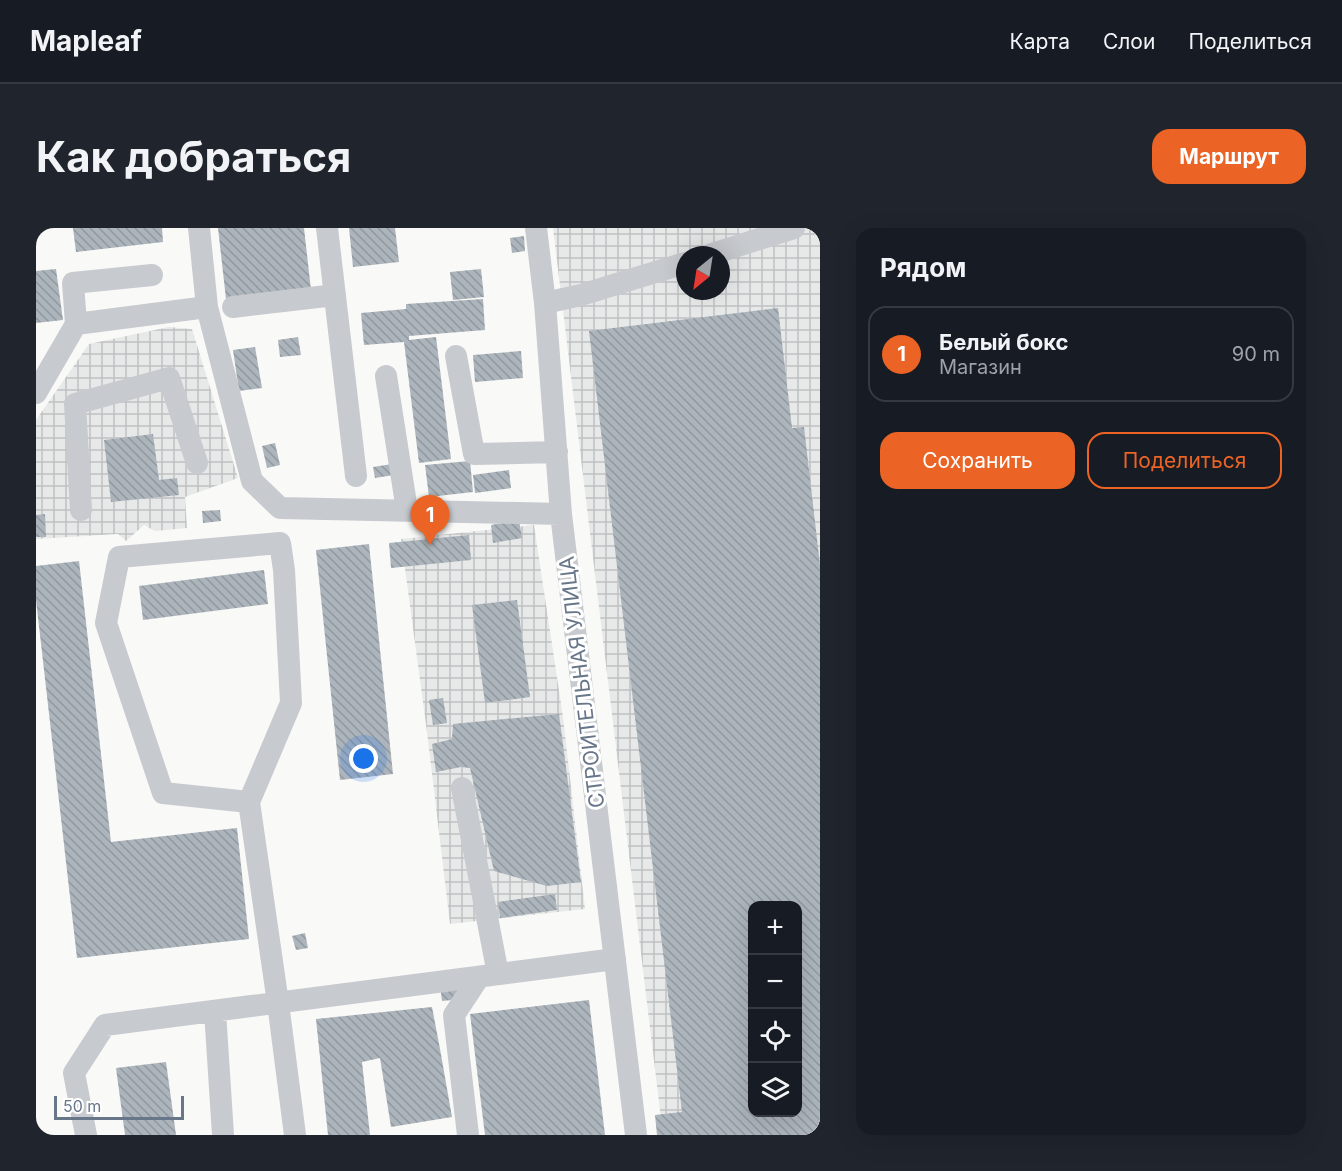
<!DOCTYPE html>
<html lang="ru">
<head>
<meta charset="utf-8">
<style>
	body { margin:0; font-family:Inter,sans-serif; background:#20242c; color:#f1f3f6 }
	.controls { position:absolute; right:18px; bottom:18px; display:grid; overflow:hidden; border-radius:12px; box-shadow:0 6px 24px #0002 }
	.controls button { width:54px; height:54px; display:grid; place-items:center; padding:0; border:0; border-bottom:2px solid #363941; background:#171b24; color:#f1f3f6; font:30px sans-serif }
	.compass { position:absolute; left:640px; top:18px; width:54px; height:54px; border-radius:50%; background:#171b24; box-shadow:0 6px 24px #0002; rotate:210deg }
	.scale { position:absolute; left:18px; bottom:15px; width:130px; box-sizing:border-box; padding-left:6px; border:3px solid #677789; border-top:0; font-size:16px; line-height:21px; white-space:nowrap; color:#677789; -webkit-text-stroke:4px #fff; paint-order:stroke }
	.you { position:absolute; left:328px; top:531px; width:21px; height:21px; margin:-15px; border:4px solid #fff; border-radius:50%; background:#1a73e8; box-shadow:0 0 0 9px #1a73e833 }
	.badge { display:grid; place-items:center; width:39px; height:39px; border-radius:50%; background:#eb6425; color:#fff; font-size:20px; font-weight:700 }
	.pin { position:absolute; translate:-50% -50px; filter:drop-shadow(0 2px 3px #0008) }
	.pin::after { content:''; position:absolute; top:32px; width:21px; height:18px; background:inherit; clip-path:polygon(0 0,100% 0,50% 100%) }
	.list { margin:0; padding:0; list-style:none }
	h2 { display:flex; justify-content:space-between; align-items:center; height:78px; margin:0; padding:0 24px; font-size:26px }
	h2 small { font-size:20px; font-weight:400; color:#9ea1a6 }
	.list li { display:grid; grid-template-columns:39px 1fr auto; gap:18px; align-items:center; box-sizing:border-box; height:96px; margin:0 12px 12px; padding:0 12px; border:2px solid #363941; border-radius:18px }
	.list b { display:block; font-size:22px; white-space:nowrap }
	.list p { margin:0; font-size:20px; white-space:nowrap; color:#9ea1a6 }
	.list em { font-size:20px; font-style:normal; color:#9ea1a6 }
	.actions { display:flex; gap:12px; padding:18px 24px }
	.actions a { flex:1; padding:14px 0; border:2px solid #eb6425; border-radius:18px; text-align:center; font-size:21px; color:#eb6425 }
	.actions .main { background:#eb6425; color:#fff }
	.icon { flex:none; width:33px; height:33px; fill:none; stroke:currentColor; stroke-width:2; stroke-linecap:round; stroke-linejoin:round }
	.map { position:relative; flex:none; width:784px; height:907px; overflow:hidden; border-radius:18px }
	header { display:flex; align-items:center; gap:36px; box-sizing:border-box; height:84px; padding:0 30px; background:#171b24; border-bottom:2px solid #363941 }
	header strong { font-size:28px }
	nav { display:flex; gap:33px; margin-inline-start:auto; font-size:21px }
	.intro { display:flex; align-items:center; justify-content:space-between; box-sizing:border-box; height:144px; padding:0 36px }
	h1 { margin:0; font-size:42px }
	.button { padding:15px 27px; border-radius:18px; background:#eb6425; color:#fff; font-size:21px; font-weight:700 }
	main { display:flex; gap:36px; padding:0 36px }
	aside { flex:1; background:#171b24; border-radius:18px; box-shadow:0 6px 24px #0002 }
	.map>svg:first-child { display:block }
</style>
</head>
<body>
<header>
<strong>Mapleaf</strong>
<nav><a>Карта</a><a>Слои</a><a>Поделиться</a></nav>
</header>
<div class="intro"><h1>Как добраться</h1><a class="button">Маршрут</a></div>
<main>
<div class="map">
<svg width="784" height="907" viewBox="0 0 784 907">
	<defs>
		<pattern id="industrial-grid" width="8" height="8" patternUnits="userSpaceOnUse" patternTransform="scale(1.5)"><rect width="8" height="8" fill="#e7e8e8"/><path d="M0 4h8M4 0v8" fill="none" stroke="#bfc1c2"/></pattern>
		<pattern id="building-back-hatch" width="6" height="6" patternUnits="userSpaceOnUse" patternTransform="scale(1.5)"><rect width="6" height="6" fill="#adb5bc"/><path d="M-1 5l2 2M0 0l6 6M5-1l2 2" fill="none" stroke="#91989f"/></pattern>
	</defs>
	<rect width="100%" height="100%" fill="#f9f9f7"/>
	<!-- industrial -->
	<path fill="url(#industrial-grid)" fill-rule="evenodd" d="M517,0h267v907h-157zM649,27h36v36h-36zM716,678h46v206h-46z
		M133,99l23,2 46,149 -53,19 2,31 -32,3 -11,-6 -18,16 -8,-7 -82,5v-119l53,-76z
		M498,297l29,192 22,192 -135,15 -23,-192 -26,-193z"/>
	<!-- building -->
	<path fill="url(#building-back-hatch)" fill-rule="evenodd" d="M37,0h89l1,14 -87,10z
		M182,0h86l7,62 -85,9z
		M313,0h46l4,34 -46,5z
		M488,8l1,15 -13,2 -2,-15z
		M20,41l7,51 -27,3v-52z
		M445,41l3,28 -31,3 -3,-28z
		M447,71l2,31 -76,6v4l27,-3 15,122 -32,4 -15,-121 -40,3 -3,-32 45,-4v-5z
		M742,80l14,120 12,-1 16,138v570h-163l-2,-20 27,-3 -93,-781zM716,678h46v207l-46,-1z
		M262,109l3,18 -21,2 -2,-17z
		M219,119l7,41 -23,3 -6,-41z
		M485,123l2,27 -48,4 -2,-27z
		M117,206l6,46 18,-2 2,17 -68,7 -7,-62z
		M239,215l5,22 -13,3 -5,-22z
		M434,233l3,31 -44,5 -4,-32z
		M356,236l2,11 -19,3 -2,-11z
		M473,242l2,18 -36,5 -2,-18z
		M184,282l1,11 -18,2 -1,-12z
		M9,286l1,23h-10v-22z
		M483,292l3,18 -29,5 -2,-18z
		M433,307l2,25 -80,8 -2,-25z
		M333,316l24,230 -53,6 -24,-230z
		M43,333l32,281 126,-14 12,111 -172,19 -41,-358v-34z
		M228,342l4,34 -125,16 -4,-34z
		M481,372l13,97 -45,6 -13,-98z
		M407,470l4,25 -14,2 -4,-25z
		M523,486l22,168 -34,4 -53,-15 -24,-103 -9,-1 -25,5 -4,-28 20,-5 1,-15z
		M519,666l2,16 -57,8 -2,-16z
		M269,705l3,15 -12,2 -4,-14z
		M424,755l2,16 -20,2 -2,-15z
		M553,772l16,135h-120l-15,-121z
		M396,779l8,42 12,68 -61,10 -11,-69 -18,4 8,73h-42l-12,-116z
		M130,834l10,73h-51l-9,-67z"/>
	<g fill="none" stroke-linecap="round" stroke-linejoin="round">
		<!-- minor -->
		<path stroke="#c7cace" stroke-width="22" d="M163,0l8,79 45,174 28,27 281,6
			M291,0l29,248
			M500,0l9,75 16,211 75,621
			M673,27l85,-27
			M509,75l36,-8 104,-32
			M197,79l102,-12
			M40,96l-3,-41 79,-8
			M420,128l18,98 83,-2
			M350,148l21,134
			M0,165l40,-69 131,-17
			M45,282l-6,-106 94,-26 28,85
			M426,560l36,186
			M213,574l-86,-9 -57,-170 13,-66 161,-14 4,27 7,133 -42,99 29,201 17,132
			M179,783l8,124
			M50,907l-12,-62 31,-48 510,-66
			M432,907l-14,-120 25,-38"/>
	</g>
	<g text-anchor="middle" stroke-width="6" stroke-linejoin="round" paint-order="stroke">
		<!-- street labels -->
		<g font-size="21" fill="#677789" stroke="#fff">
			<text transform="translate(546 454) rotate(-97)" y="7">СТРОИТЕЛЬНАЯ УЛИЦА</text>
		</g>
	</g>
</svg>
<div class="controls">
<button>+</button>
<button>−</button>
<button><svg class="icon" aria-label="locate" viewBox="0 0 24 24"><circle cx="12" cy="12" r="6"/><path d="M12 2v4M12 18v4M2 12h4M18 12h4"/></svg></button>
<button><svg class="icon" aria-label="layers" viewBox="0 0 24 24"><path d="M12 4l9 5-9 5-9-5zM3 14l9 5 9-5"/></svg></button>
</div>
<svg class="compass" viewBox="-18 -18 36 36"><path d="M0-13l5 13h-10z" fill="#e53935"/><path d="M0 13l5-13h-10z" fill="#9ea1a6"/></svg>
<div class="scale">50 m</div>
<div class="you"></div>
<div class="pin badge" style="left:394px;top:317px">1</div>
</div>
<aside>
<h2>Рядом<small></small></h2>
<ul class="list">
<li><span class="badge">1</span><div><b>Белый бокс</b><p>Магазин</p></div><em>90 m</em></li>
</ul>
<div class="actions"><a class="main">Сохранить</a><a>Поделиться</a></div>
</aside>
</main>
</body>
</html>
